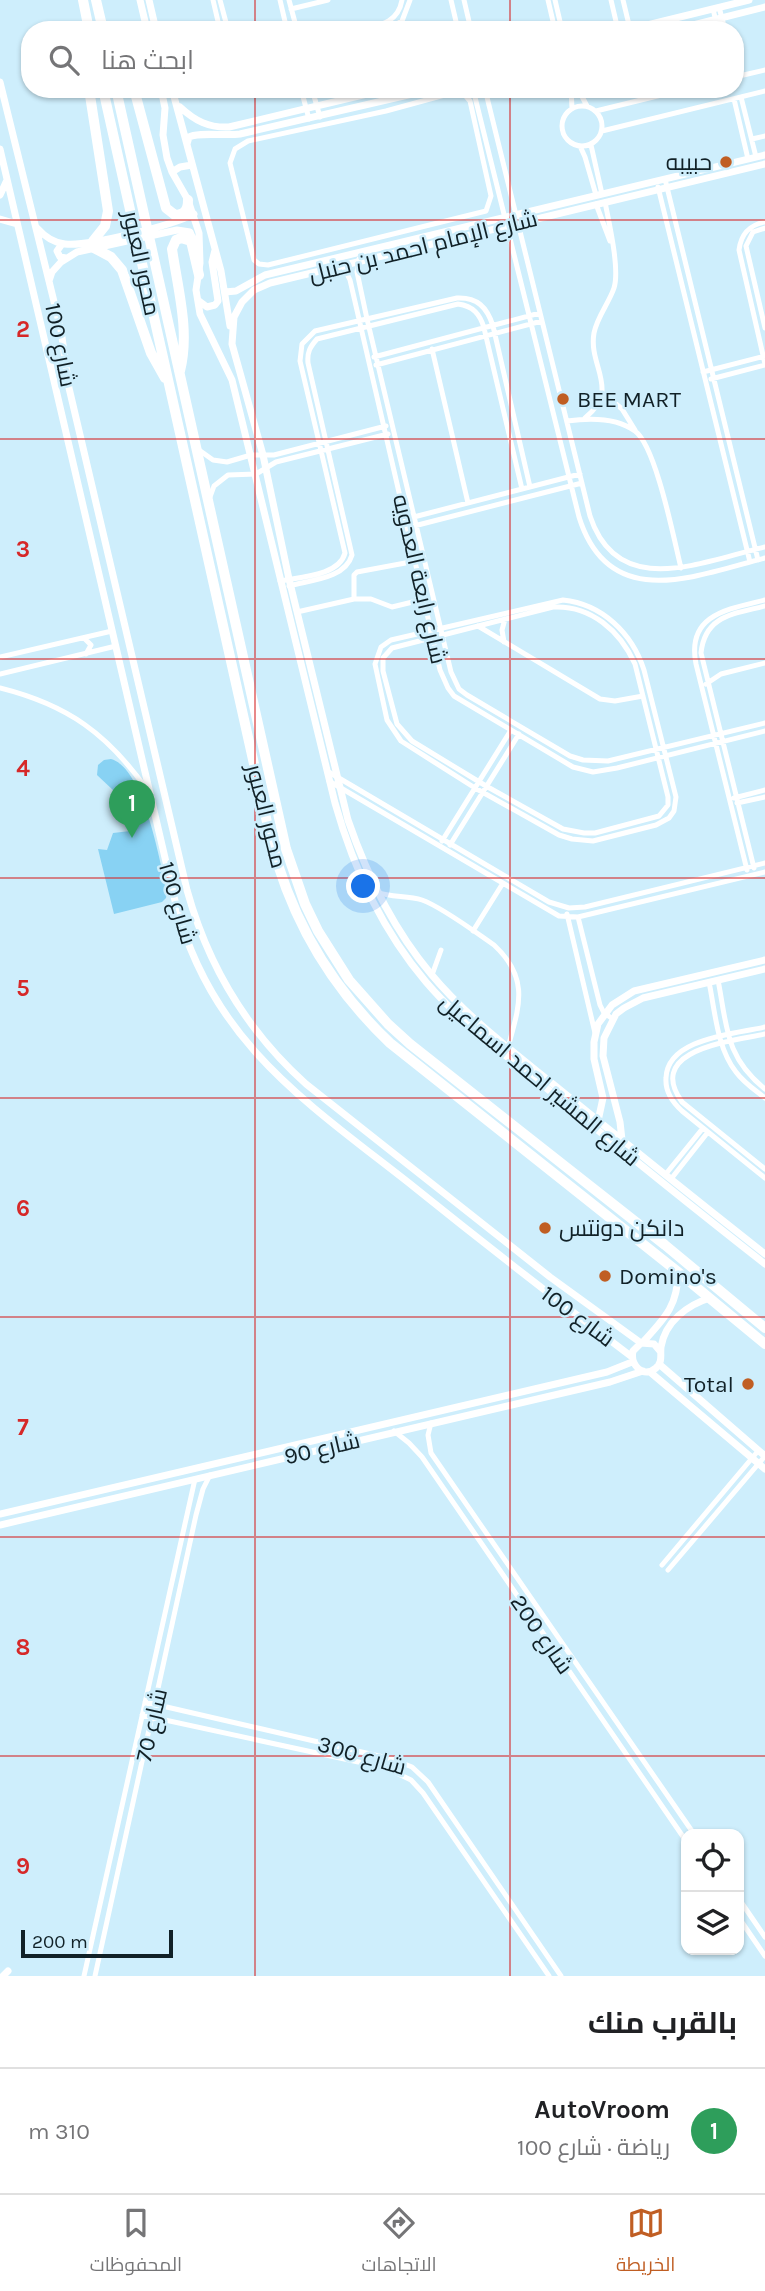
<!DOCTYPE html>
<html lang="ar">
<head>
<meta charset="utf-8">
<style>
	body { margin:0; font-family:Karla,Cairo,sans-serif; background:#f6f6f6; color:#202124; direction:rtl }
	.controls { position:absolute; right:21px; bottom:21px; display:grid; overflow:hidden; border-radius:14px; box-shadow:0 2px 5px #0004 }
	.controls button { width:63px; height:63px; display:grid; place-items:center; padding:0; border:0; border-bottom:2px solid #e0e0e0; background:#fff; color:#202124; font:35px sans-serif }
	.scale { position:absolute; left:21px; bottom:18px; width:152px; box-sizing:border-box; padding-left:7px; border:4px solid #112127; border-top:0; font-size:19px; line-height:24px; white-space:nowrap; color:#112127; -webkit-text-stroke:5px #ceeefc; paint-order:stroke }
	.you { position:absolute; left:364px; top:887px; width:24px; height:24px; margin:-18px; border:5px solid #fff; border-radius:50%; background:#1a73e8; box-shadow:0 0 0 10px #1a73e833 }
	.badge { display:grid; place-items:center; width:46px; height:46px; border-radius:50%; background:#c05e23; color:#fff; font-size:23px; font-weight:700 }
	.pin { position:absolute; translate:-50% -58px; filter:drop-shadow(0 2px 4px #0008) }
	.pin::after { content:''; position:absolute; top:37px; width:24px; height:21px; background:inherit; clip-path:polygon(0 0,100% 0,50% 100%) }
	.list { margin:0; padding:0; list-style:none }
	h2 { display:flex; justify-content:space-between; align-items:center; height:91px; margin:0; padding:0 28px; font-size:30px }
	h2 small { font-size:23px; font-weight:400; color:#757577 }
	.list li { display:grid; grid-template-columns:46px 1fr auto; gap:21px; align-items:center; box-sizing:border-box; height:126px; padding:0 28px; border-top:2px solid #e0e0e0 }
	.list b { display:block; font-size:26px; white-space:nowrap }
	.list p { margin:0; font-size:23px; white-space:nowrap; color:#757577 }
	.list em { font-size:23px; font-style:normal; color:#757577 }
	.icon { flex:none; width:38px; height:38px; fill:none; stroke:currentColor; stroke-width:2; stroke-linecap:round; stroke-linejoin:round }
	.map { position:relative; flex:none; width:765px; height:1976px; overflow:hidden; direction:ltr }
	.search { position:absolute; background:#fff; box-shadow:0 2px 5px #0004; left:21px; right:21px; top:21px; height:77px; display:flex; align-items:center; gap:18px; box-sizing:border-box; padding:0 24px; border-radius:28px; color:#757577; font-size:26px }
	.sheet { height:217px; background:#fff }
	nav { display:flex; justify-content:space-around; align-items:center; box-sizing:border-box; height:98px; border-top:2px solid #e0e0e0; background:#fff; font-size:19px; color:#757577 }
	nav a { display:grid; justify-items:center; gap:4px }
	nav .on { color:#c05e23 }
	.map>svg:first-child { display:block }
</style>
</head>
<body>
<div class="map">
<svg width="765" height="1976" viewBox="0 0 765 1976">
	<rect width="100%" height="100%" fill="#ceeefc"/>
	<!-- green -->
	<path fill="#88d2f3" d="M111,759c33,9 49,103 56,133l-1,6 -4,4 -48,12 -16,-65 9,1 6,-17 17,-2 -9,-30 -7,-10 -17,-16 1,-10 6,-5z"/>
	<g fill="none" stroke-linecap="round" stroke-linejoin="round">
		<!-- street -->
		<path stroke="#fff" stroke-width="5" d="M213,0l7,30
			M220,0l8,30
			M280,0l7,30
			M289,0l8,30
			M451,0l7,30
			M464,0l7,30
			M548,0l7,30
			M555,0l7,30
			M611,0l7,30
			M623,0l7,29
			M719,7l6,23
			M291,9l37,-9
			M713,9l5,21
			M360,30c20,-5 38,-7 42,-30
			M387,30l15,-9 8,-21
			M735,77l30,-7
			M301,89l8,30
			M312,89l8,28
			M473,89l106,428c30,96 116,59 186,41
			M485,89l105,427c28,85 113,45 175,31
			M571,89l1,19
			M578,89l9,17
			M452,93l12,1 6,7 21,95 -5,15 -218,54 -9,-1 -5,-4 -24,-97 5,-14 13,-8 138,-30z
			M741,97l15,60
			M734,99l14,60
			M562 126a20 20 0 1 1 40 0a20 20 0 1 1-40 0Z
			M596,111l90,-22
			M602,131l163,-40
			M752,139l13,-3
			M591,145l11,49
			M580,146l5,11 11,38
			M665,179l93,381
			M658,187l92,375
			M596,204l14,37
			M765,222c-16,3 -24,12 -26,28l26,114
			M765,228l-12,4 -7,14 19,82
			M342,257v7l8,16 90,390 8,18 6,8 119,71 20,5 24,-4 148,-37
			M359,259l-2,13 10,47 84,353 8,17 8,6 103,61 13,4 25,1 157,-38
			M432,349l36,154
			M374,357l166,-44
			M376,365l166,-44
			M703,372l62,-16
			M711,379l54,-14
			M603,393l19,16 13,21
			M585,418c36,-29 3,-51 9,-85 3,-16 15,-30 20,-45 6,-19 -5,-65 -9,-86
			M567,421c21,-3 49,-4 68,10 21,15 39,109 46,137
			M199,450l14,10 14,2 24,-7h23l112,-29
			M210,497l4,-11 14,-11 28,-1 20,-12 112,-28
			M406,519l174,-45
			M414,526l168,-43
			M280,581c20,-4 59,-5 65,-28l-45,-192 2,-17 13,-13 142,-33c20,-1 30,9 36,28l37,161
			M289,586c21,-6 56,-7 63,-31l-44,-192c-1,-11 2,-16 9,-24l141,-35c15,2 22,10 26,24l38,161
			M354,599v-24l3,-3 59,-11
			M563,600c39,4 69,33 81,70l32,127 -2,14 -5,7 -13,7 -63,16 -21,-2 -13,-4 -84,-47 -74,-47 -14,-21 -12,-56 6,-17 10,-7z
			M553,607c38,-2 67,24 82,57l33,133v8l-9,11 -64,17h-11l-21,-4 -77,-43 -74,-45 -15,-17 -14,-53v-13l9,-10z
			M297,612l57,-13h17l21,8 33,-8
			M478,626l122,73 15,2 28,-5
			M84,638l7,7 -5,9
			M504,642l-2,-12 3,-11
			M0,657l112,-26
			M0,674l116,-28
			M706,684l15,-10 44,-11
			M0,688c68,17 108,46 148,103
			M327,771l222,131 20,6 16,-1 180,-44
			M329,781l230,135 19,1 187,-45
			M734,798l31,-8
			M737,803l28,-6
			M442,841l69,-111
			M450,845l69,-111
			M754,868l-53,-215c4,-38 33,-39 64,-47
			M747,870l-51,-206c-10,-50 33,-55 69,-64
			M369,895l8,-3c14,6 30,3 45,8 20,7 53,32 72,45 39,36 23,66 12,110
			M567,914l28,119
			M578,917l22,88 4,8 9,6
			M473,931l30,-48
			M432,975l9,-25
			M718,980c9,46 7,77 47,109
			M709,982c6,29 8,66 27,90 8,11 19,18 29,26
			M765,1027c-30,7 -98,11 -99,51 -1,14 6,24 16,33l83,67
			M765,1034c-32,7 -121,15 -83,68l83,67
			M665,1175l38,-47
			M671,1179l37,-47
			M431,1423l-3,12 3,18 263,381
			M394,1431l15,12 13,14 264,384
			M662,1565l96,-114
			M668,1570l97,-114
			M145,1702l247,57 20,8 16,15 133,194
			M142,1715l244,53 25,12 12,13 126,183
			M739,1899l26,38
			M739,1918l26,38
			M84,1976l111,-497
			M95,1976l101,-461 7,-26 7,-14"/>
		<!-- secondary -->
		<path stroke="#fff" stroke-width="7" d="M140,0l7,30
			M149,0l7,30
			M627,30l122,-30
			M673,30l92,-23
			M0,82l61,248 8,58 118,502c21,76 60,141 119,194l244,193 91,66
			M161,89l4,19 -2,27 4,23 5,14 16,28 11,33 1,30 -4,27 4,24 32,66 103,423c18,64 47,127 91,179 34,40 78,72 119,105 73,60 146,119 220,177
			M172,89l49,182 9,55
			M180,107c15,14 29,21 49,20l159,-38
			M187,144l2,-7c8,-5 37,-1 51,-3l194,-45
			M0,149l176,756c36,138 133,199 238,282 72,58 144,114 218,170
			M765,164l-495,119 -16,7 -12,12 -8,15 -2,27 31,111 26,124 59,241c19,55 45,109 83,154 35,42 80,76 122,110 70,57 141,114 212,170
			M172,172l8,-5 12,-2
			M0,195l7,-15
			M0,219l17,5
			M37,228c8,9 17,15 28,16 23,3 108,-19 129,-30
			M62,244l-5,7 3,6 6,1
			M49,281l3,-9 9,-10 16,-10 100,-22 13,2 6,14
			M225,292l11,-1 29,-16 500,-120
			M199,301l8,6 8,-2 3,-4 -6,-39 3,-12
			M598,1121l5,-23 -9,-39v-17l4,-18 14,-19 22,-14 131,-31
			M622,1140l-2,-18 -17,-66 1,-18 12,-24 8,-6 19,-10 122,-29
			M643,1342c21,-23 35,-36 35,-70
			M660,1351l-6,-7 -13,-1 -8,8c-3,14 10,28 23,17 7,-6 4,-13 5,-21 4,-25 26,-42 49,-49
			M659,1364l106,92
			M650,1372l115,97
			M0,1514l607,-142 25,-10
			M0,1525l610,-143 33,-11
			M3,1976l5,-5"/>
		<!-- highway -->
		<path stroke="#fff" stroke-width="10" d="M83,0l6,30
			M96,0l7,30
			M89,89l19,122 -3,15 -12,15
			M103,89l168,751c20,79 60,147 119,203l288,229 87,72
			M116,89l170,760 19,55 13,27 31,49 39,44 22,20 255,201 100,83
			M134,89l32,119 9,7c10,0 13,-6 13,-15
			M94,248l17,9 11,13 29,83 14,25
			M180,371c10,-40 -2,-81 -8,-122l4,-9 5,-2 10,3 8,34"/>
	</g>
	<!-- grid -->
	<path fill="none" stroke="#d62828" stroke-width="2" stroke-opacity="0.55" d="M255,0v30M510,0v30M255,89v1887M510,89v1887M0,220h765M0,439h765M0,659h765M0,878h765M0,1098h765M0,1317h765M0,1537h765M0,1756h765"/>
	<!-- markers -->
	<g fill="#c05e23" stroke="#ceeefc" stroke-width="2.5">
		<circle cx="726" cy="162" r="7"/>
		<circle cx="563" cy="399" r="7"/>
		<circle cx="545" cy="1228" r="7"/>
		<circle cx="605" cy="1276" r="7"/>
		<circle cx="748" cy="1384" r="7"/>
	</g>
	<g text-anchor="middle" stroke-width="5" stroke-linejoin="round" paint-order="stroke">
		<!-- poi labels -->
		<g font-size="23" fill="#112127" stroke="#ceeefc" text-anchor="start">
			<text x="712" y="170" text-anchor="end">حبيبه</text>
			<text x="577" y="407">BEE MART</text>
			<text x="559" y="1236">دانكن دونتس</text>
			<text x="619" y="1284">Domino's</text>
			<text x="734" y="1392" text-anchor="end">Total</text>
		</g>
		<!-- street labels -->
		<g font-size="23" fill="#112127" stroke="#ceeefc">
			<text transform="translate(423 246) rotate(-14)" y="8">شارع الإمام احمد بن حنبل</text>
			<text transform="translate(142 263) rotate(78)" y="8">محور العبور</text>
			<text transform="translate(61 345) rotate(79)" y="8">شارع 100</text>
			<text transform="translate(420 579) rotate(77)" y="8">شارع رابعة العدويه</text>
			<text transform="translate(267 816) rotate(76)" y="8">محور العبور</text>
			<text transform="translate(178 903) rotate(74)" y="8">شارع 100</text>
			<text transform="translate(540 1080) rotate(40)" y="8">شارع المشير احمد اسماعيل</text>
			<text transform="translate(578 1316) rotate(37)" y="8">شارع 100</text>
			<text transform="translate(322 1448) rotate(-13)" y="8">شارع 90</text>
			<text transform="translate(542 1634) rotate(55)" y="8">شارع 200</text>
			<text transform="translate(151 1725) rotate(-77)" y="8">شارع 70</text>
			<text transform="translate(362 1755) rotate(16)" y="8">شارع 300</text>
		</g>
	</g>
	<g font-size="23" text-anchor="middle" font-weight="bold" fill="#d62828" stroke="#ceeefc" stroke-width="5" stroke-linejoin="round" paint-order="stroke">
		<text x="23" y="337">2</text>
		<text x="23" y="557">3</text>
		<text x="23" y="776">4</text>
		<text x="23" y="996">5</text>
		<text x="23" y="1216">6</text>
		<text x="23" y="1435">7</text>
		<text x="23" y="1655">8</text>
		<text x="23" y="1874">9</text>
	</g>
</svg>
<div class="controls">
<button><svg class="icon" aria-label="locate" viewBox="0 0 24 24"><circle cx="12" cy="12" r="6"/><path d="M12 2v4M12 18v4M2 12h4M18 12h4"/></svg></button>
<button><svg class="icon" aria-label="layers" viewBox="0 0 24 24"><path d="M12 4l9 5-9 5-9-5zM3 14l9 5 9-5"/></svg></button>
</div>
<div class="scale">200 m</div>
<div class="you"></div>
<div class="pin badge" style="left:132px;top:838px;background:#2e9e5b">1</div>
<div class="search"><svg class="icon" aria-label="search" viewBox="0 0 24 24"><circle cx="10" cy="10" r="6"/><path d="M15 15l6 6"/></svg>ابحث هنا</div>
</div>
<section class="sheet">
<h2>بالقرب منك<small></small></h2>
<ul class="list">
<li><span class="badge" style="background:#2e9e5b">1</span><div><b>AutoVroom</b><p>رياضة · شارع 100</p></div><em>310 m</em></li>
</ul>
</section>
<nav>
<a class="on"><svg class="icon" aria-label="map" viewBox="0 0 24 24"><path d="M3 6l6-2 6 2 6-2v14l-6 2-6-2-6 2zM9 4v14M15 6v14"/></svg>الخريطة</a>
<a><svg class="icon" aria-label="directions" viewBox="0 0 24 24"><path d="M12 3l9 9-9 9-9-9zM9 14v-3h6M13 9l2 2-2 2"/></svg>الاتجاهات</a>
<a><svg class="icon" aria-label="saved" viewBox="0 0 24 24"><path d="M7 4h10v16l-5-4-5 4z"/></svg>المحفوظات</a>
</nav>
</body>
</html>
